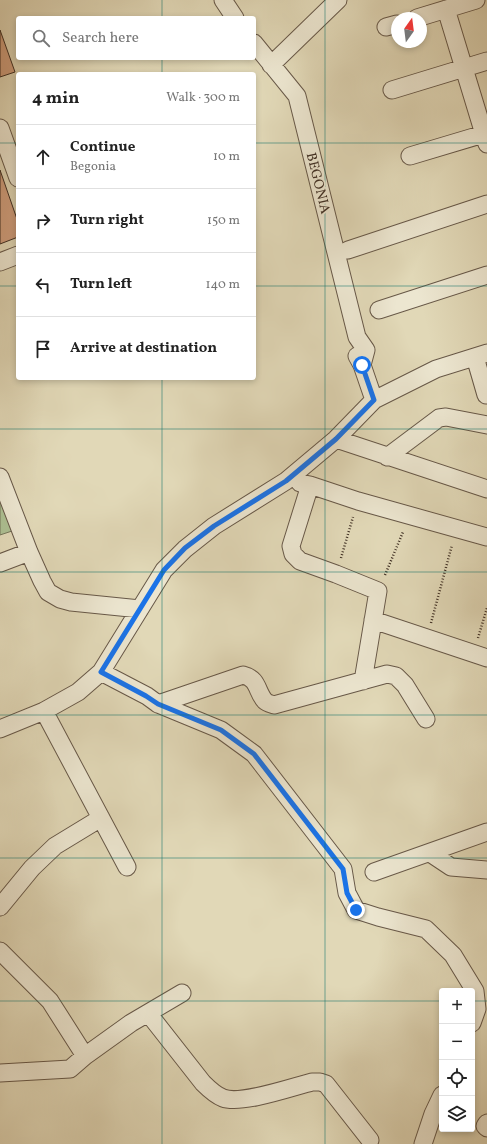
<!DOCTYPE html>
<html lang="en">
<head>
<meta charset="utf-8">
<style>
	body { margin:0; font-family:Vollkorn,serif; background:#f6f6f6; color:#222 }
	.controls { position:absolute; right:12px; bottom:12px; display:grid; overflow:hidden; border-radius:4px; box-shadow:0 2px 6px #0003 }
	.controls button { width:36px; height:36px; display:grid; place-items:center; padding:0; border:0; border-bottom:1px solid #e0e0e0; background:#fff; color:#222; font:20px sans-serif }
	.compass { position:absolute; left:391px; top:12px; width:36px; height:36px; border-radius:50%; background:#fff; box-shadow:0 2px 6px #0003; rotate:14deg }
	.stop { position:absolute; width:12px; height:12px; margin:-9px; border:3px solid #1a73e8; border-radius:50%; background:#fff }
	.stop.end { background:#1a73e8; border-color:#fff; box-shadow:0 1px 4px #0008 }
	.list { margin:0; padding:0; list-style:none }
	h2 { display:flex; justify-content:space-between; align-items:center; height:52px; margin:0; padding:0 16px; font-size:17px }
	h2 small { font-size:13px; font-weight:400; color:#767676 }
	.list li { display:grid; grid-template-columns:26px 1fr auto; gap:12px; align-items:center; box-sizing:border-box; height:64px; padding:0 16px; border-top:1px solid #e0e0e0 }
	.list b { display:block; font-size:15px; white-space:nowrap }
	.list p { margin:0; font-size:13px; white-space:nowrap; color:#767676 }
	.list em { font-size:13px; font-style:normal; color:#767676 }
	.icon { flex:none; width:22px; height:22px; fill:none; stroke:currentColor; stroke-width:2; stroke-linecap:round; stroke-linejoin:round }
	.map { position:relative; flex:none; width:487px; height:1144px; overflow:hidden }
	.search { position:absolute; background:#fff; box-shadow:0 2px 6px #0003; left:16px; top:16px; width:240px; height:44px; display:flex; align-items:center; gap:10px; box-sizing:border-box; padding:0 14px; border-radius:4px; color:#767676; font-size:15px }
	.panel { position:absolute; background:#fff; box-shadow:0 2px 6px #0003; left:16px; top:72px; width:240px; height:308px; border-radius:4px }
	.map>svg:first-child { display:block }
</style>
</head>
<body>
<div class="map">
<svg width="487" height="1144" viewBox="0 0 487 1144">
	<rect width="100%" height="100%" fill="#e1d8b7"/>
	<filter id="stains"><feTurbulence type="fractalNoise" baseFrequency=".005" numOctaves="4"/><feColorMatrix values="0 0 0 0 .2 0 0 0 0 .09 0 0 0 0 .02 0 0 0 .5 -.17"/></filter>
	<radialGradient id="worn" r=".72"><stop offset=".6" stop-color="#630" stop-opacity="0"/><stop offset="1" stop-color="#630" stop-opacity=".3"/></radialGradient>
	<!-- green -->
	<path fill="#adc093" stroke="#76775b" d="M0,499l12,32 -12,4z"/>
	<!-- building -->
	<path fill="#ce9d7c" stroke="#3e2e23" d="M0,30l15,42 -15,5z
		M0,170l18,52v15l-18,7z"/>
	<g fill="none" stroke-linecap="round" stroke-linejoin="round">
		<defs>
			<path id="minor" d="M223,0l12,18
				M446,9l41,135
				M417,18l59,-18
				M386,27l11,-3
				M254,43l43,53 60,241 9,13 -4,15
				M271,65l67,-65
				M392,90l95,-29
				M0,128l18,50
				M410,156l77,-23
				M348,250l139,-46
				M0,262l18,-7
				M379,310l108,-35
				M357,356l5,9 12,35
				M475,357l11,38
				M336,439l151,50
				M387,457l52,-39 7,-1 41,8
				M0,477l29,75 13,29 6,11 12,7 11,3 69,7
				M300,483l10,2 48,16 129,36
				M310,485l-19,61 2,8 7,7 36,13 42,17 -15,90
				M0,563l29,-11
				M373,620l114,38
				M101,672l46,24 11,8 63,26 33,24 89,115 4,24 9,17 22,7 48,12 27,26 22,36 2,18 -5,14
				M158,704l85,-29c16,4 13,16 22,26 2,2 6,3 9,4l113,-31 9,2 9,9 21,34
				M44,711l83,156
				M0,729l44,-18 34,-19 23,-20 63,-102 21,-21 29,-23 72,-45 50,-42 38,-39 62,-31 51,-16
				M430,853l21,14 36,3
				M374,872l113,-40
				M0,907l32,-39 23,-22 46,-28
				M0,951l50,50 35,55
				M148,1013l55,70c6,6 12,12 20,15 18,7 69,-11 89,-16h8l6,2 44,56
				M0,1073l70,-4 15,-13 46,-33 51,-30
				M487,1123l-2,3 2,2
				M423,1144l10,-30 9,-19"/>
		</defs>
		<!-- minor casing -->
		<use href="#minor" stroke="#675848" stroke-width="19"/>
		<!-- path -->
		<path stroke="#3e2e23" stroke-width="2.5" stroke-dasharray="1 2" stroke-linecap="butt" d="M341,558l12,-41
			M385,575l18,-43
			M431,623l21,-78
			M478,638l9,-30"/>
		<!-- minor -->
		<use href="#minor" stroke="#ece6d0" stroke-width="17"/>
	</g>
	<g fill="none" stroke-linecap="round" stroke-linejoin="round">
		<!-- route -->
		<path stroke="#1a73e8" stroke-width="5" d="M356,910l-9,-17 -4,-24 -89,-115 -33,-24 -63,-26 -12,-8 -45,-24 63,-102 21,-22 29,-22 72,-45 50,-42 38,-39 -12,-35"/>
	</g>
	<!-- grid -->
	<path fill="none" stroke="#0f766e" stroke-width="1" stroke-opacity="0.55" d="M162,0v18M325,0v1144M162,58v16M0,143h18M254,143h233M0,286h18M254,286h233M162,378v766M0,429h487M0,572h487M0,715h487M0,858h487M0,1001h442M472,1001h15"/>
	<g text-anchor="middle" stroke-width="3.5" stroke-linejoin="round" paint-order="stroke">
		<!-- street labels -->
		<g font-size="14" fill="#3e2e23" stroke="#ece6d0">
			<text transform="translate(319 183) rotate(76)" y="5">BEGONIA</text>
		</g>
	</g>
	<rect width="100%" height="100%" filter="url(#stains)"/>
	<rect width="100%" height="100%" fill="url(#worn)"/>
</svg>
<div class="controls">
<button>+</button>
<button>−</button>
<button><svg class="icon" aria-label="locate" viewBox="0 0 24 24"><circle cx="12" cy="12" r="6"/><path d="M12 2v4M12 18v4M2 12h4M18 12h4"/></svg></button>
<button><svg class="icon" aria-label="layers" viewBox="0 0 24 24"><path d="M12 4l9 5-9 5-9-5zM3 14l9 5 9-5"/></svg></button>
</div>
<svg class="compass" viewBox="-18 -18 36 36"><path d="M0-13l5 13h-10z" fill="#e53935"/><path d="M0 13l5-13h-10z" fill="#767676"/></svg>
<div class="stop" style="left:362px;top:365px"></div>
<div class="stop end" style="left:356px;top:910px"></div>
<div class="search"><svg class="icon" aria-label="search" viewBox="0 0 24 24"><circle cx="10" cy="10" r="6"/><path d="M15 15l6 6"/></svg>Search here</div>
<section class="panel">
<h2>4 min<small>Walk · 300 m</small></h2>
<ul class="list">
<li><svg class="icon" aria-label="ahead" viewBox="0 0 24 24"><path d="M12 20V5M6 11l6-6 6 6"/></svg><div><b>Continue</b><p>Begonia</p></div><em>10 m</em></li>
<li><svg class="icon" aria-label="right" viewBox="0 0 24 24"><path d="M7 20v-9h11M14 6l5 5-5 5"/></svg><div><b>Turn right</b></div><em>150 m</em></li>
<li><svg class="icon" aria-label="left" viewBox="0 0 24 24"><path d="M17 20v-9H6M10 6l-5 5 5 5"/></svg><div><b>Turn left</b></div><em>140 m</em></li>
<li><svg class="icon" aria-label="arrive" viewBox="0 0 24 24"><path d="M6 21V4h12l-3 4 3 4H6"/></svg><div><b>Arrive at destination</b></div></li>
</ul>
</section>
</div>
</body>
</html>
